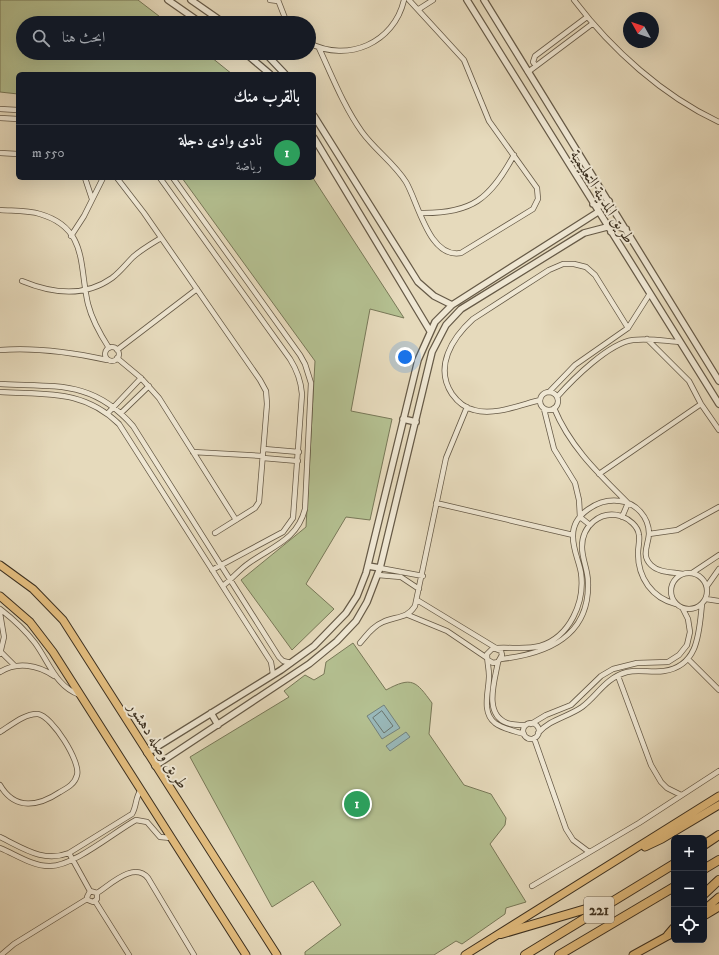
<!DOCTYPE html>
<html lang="ar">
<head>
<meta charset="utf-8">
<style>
	body { margin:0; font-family:"IM FELL DW Pica",Amiri,serif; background:#242831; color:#f1f3f6; direction:rtl }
	.controls { position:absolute; right:12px; bottom:12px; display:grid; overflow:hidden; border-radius:6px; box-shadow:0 4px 16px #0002 }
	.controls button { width:36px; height:36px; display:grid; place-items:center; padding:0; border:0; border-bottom:1px solid #363941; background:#171b24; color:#f1f3f6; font:20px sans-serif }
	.compass { position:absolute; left:623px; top:12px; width:36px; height:36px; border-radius:50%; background:#171b24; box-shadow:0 4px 16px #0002; rotate:310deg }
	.you { position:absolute; left:405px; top:357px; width:14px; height:14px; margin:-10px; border:3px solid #fff; border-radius:50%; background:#1a73e8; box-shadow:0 0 0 6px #1a73e833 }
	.badge { display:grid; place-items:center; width:26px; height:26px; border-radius:50%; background:#0f766e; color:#fff; font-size:13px; font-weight:700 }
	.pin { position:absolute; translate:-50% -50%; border:2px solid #fff; box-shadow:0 1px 4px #0006 }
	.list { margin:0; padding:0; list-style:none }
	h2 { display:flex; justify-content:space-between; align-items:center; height:52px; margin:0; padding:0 16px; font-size:17px }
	h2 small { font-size:13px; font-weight:400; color:#9ea1a6 }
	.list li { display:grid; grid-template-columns:26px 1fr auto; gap:12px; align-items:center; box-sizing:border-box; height:56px; padding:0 16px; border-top:1px solid #363941 }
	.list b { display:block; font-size:15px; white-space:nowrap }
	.list p { margin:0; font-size:13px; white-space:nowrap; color:#9ea1a6 }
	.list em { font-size:13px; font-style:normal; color:#9ea1a6 }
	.icon { flex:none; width:22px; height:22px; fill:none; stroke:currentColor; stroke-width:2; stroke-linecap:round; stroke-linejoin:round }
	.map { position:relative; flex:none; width:719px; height:955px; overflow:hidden; direction:ltr }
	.search { position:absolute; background:#171b24; box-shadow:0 4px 16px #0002; left:16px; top:16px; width:300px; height:44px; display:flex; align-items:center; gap:10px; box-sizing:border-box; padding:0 14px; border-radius:22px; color:#9ea1a6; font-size:15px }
	.panel { position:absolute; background:#171b24; box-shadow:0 4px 16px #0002; left:16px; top:72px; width:300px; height:108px; border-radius:6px; direction:rtl }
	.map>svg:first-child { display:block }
</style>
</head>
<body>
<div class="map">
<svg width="719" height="955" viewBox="0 0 719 955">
	<rect width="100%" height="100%" fill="#e6dabc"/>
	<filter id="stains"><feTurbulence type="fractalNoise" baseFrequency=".005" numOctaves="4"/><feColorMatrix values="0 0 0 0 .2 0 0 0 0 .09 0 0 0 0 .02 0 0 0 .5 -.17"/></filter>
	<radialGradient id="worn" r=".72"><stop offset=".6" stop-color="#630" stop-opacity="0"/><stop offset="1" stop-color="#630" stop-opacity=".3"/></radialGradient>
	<!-- green -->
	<path fill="#b4c091" stroke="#787858" d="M0,0h138l30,23h-145v30h183l26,21h-214v20l-18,-2z
		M182,178h131l91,140 -34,-9 -19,102 41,8 -22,101 -24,-3 -40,67 28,25 -42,41 -51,-70 65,-53 9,-166z
		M353,643l33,47c26,-14 30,-9 46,13l-3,31 35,51 27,9 15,24 -1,7 -15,19 36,58 -20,6 -1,6 -43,30 -6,-3 -22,14h-129v-3l36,-27 -28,-44 -41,26 -82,-150 99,-60 -5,-6 21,-16 9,5 10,-6 2,-12z"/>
	<!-- water -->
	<path fill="#99b8b9" stroke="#74827c" d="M384,705l16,23 -18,11 -15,-23z
		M406,732l4,5 -20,14 -4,-5z"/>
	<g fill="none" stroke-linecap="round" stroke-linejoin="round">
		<!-- shore -->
		<path stroke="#6a746c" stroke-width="1" d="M382,711l11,15 -9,7 -11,-15z"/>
		<defs>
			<path id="minor" d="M270,0l8,1
				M278,0l9,23
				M574,0c37,49 89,96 145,122
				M419,9l14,-9
				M309,43c39,20 85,0 95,-43
				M319,48c13,28 25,59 43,84 13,18 32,31 44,50 12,20 23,77 55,71l72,-44 5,-10 -1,-11 -48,-67 -25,-61 -55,-60
				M536,66l-3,-4 2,-6 52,-39
				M528,72l64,-48
				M0,109l18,1
				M0,118l18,1
				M0,153l18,1
				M85,178l7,21
				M117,178l27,35 116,167 6,11 1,13 -8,98 -4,6 -40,25
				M160,178l130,181c7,11 11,22 12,35l-9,124 -10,14 -71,38
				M173,178l127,177 5,9 6,19 -6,126c-8,31 -32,37 -56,54 -9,6 -16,15 -25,22
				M0,210c13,1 27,0 40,4 48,14 39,52 48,90 4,16 12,30 21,44
				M420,213c52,1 70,-14 94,-58
				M71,236l13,-20 19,-38
				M22,281c29,12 62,17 90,-3 8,-6 14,-14 21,-21 9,-8 18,-13 28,-19
				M647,339l42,42 12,23 18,26
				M105 354a7 7 0 1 1 14 0a7 7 0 1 1-14 0Z
				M0,350c37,-3 71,2 107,10
				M117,350l80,-61
				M117,358l24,20 18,20 77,122
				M0,384c56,3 93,-4 133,42l146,231 4,4 8,2
				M540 401a9 9 0 1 1 18 0a9 9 0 1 1-18 0Z
				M0,392c46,3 83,-3 119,32l152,238 2,12
				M549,392l26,-27 53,-37 21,-33
				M557,397c16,-18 52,-54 76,-57 15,-2 32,1 47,2
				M540,400c-20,5 -46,16 -66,10 -9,-2 -17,-9 -22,-16 -18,-27 0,-56 21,-75l76,-49 14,-6h11l12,3 9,8 33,53
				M554,408c16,39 45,66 74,95l-6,14
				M544,409l10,40 21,34 4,17 1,17 10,8
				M108,413l33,-35
				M121,413l28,-27
				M264,449l35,3
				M193,452l70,4
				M263,458l35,3
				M599,474l102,-70
				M436,503l137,32
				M649,534l28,-4 42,-23
				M380,568l43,8
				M671 591a18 18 0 1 1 36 0a18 18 0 1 1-36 0Z
				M692,573l27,-18
				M378,575l23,2 18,12
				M707,586l12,-17
				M706,599l13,2
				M417,600l79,48
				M0,609c13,10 25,21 35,34 14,19 21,44 45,52
				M0,613l4,24 -4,17
				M408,615l39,16 40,27
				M360,643c7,-8 13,-17 23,-21 13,-6 24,-3 32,-16l31,-148 21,-51
				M497,648c14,-1 29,2 43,-2 30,-9 45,-44 41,-73 -2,-12 -8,-23 -8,-36 -1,-23 26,-39 47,-36 16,2 29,16 29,33 -1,12 -8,21 2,31 8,8 22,7 32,9
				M1,652l13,13
				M501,659c46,-5 89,-22 87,-77 0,-12 -6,-23 -6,-35 0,-21 18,-37 39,-31 8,3 17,10 18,19 1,6 -1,12 -1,18 0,25 14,45 38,51
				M688,659l31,31
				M488,660l5,3 5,-1 4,-7 -1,-4 -8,-3 -6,6c0,8 2,14 2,22 0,15 -8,36 6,47 8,6 19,8 29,11
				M498,662c-3,18 -15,52 9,61 5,2 13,2 19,2
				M0,672c17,-11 38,-7 54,4
				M618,676l33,89 10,17 6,6 14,7
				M523 731a8 8 0 1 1 16 0a8 8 0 1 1-16 0Z
				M531,724l15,-9 25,-10 30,-29 12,-7 24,-6 31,-1 11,-7 8,-10 3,-13 -2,-13 -5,-10
				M0,732c10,-6 25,-19 38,-18 14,2 43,48 39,61 -2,9 -10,13 -17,17 -21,14 -45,19 -60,-7
				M538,733c12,-14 30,-16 44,-26 16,-12 23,-29 45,-35 12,-3 25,1 37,-1 35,-5 35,-39 38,-67
				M534,738l32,91 7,11 16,12
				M0,837c23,11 43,26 69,16l63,-39c5,-8 3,-17 9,-24
				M0,848c15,6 32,18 49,18 24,1 65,-34 87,-46l11,2 13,15 11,1
				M69,853l21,38 7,2v6l-4,3 -5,-2 -1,-3 3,-6
				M532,886l107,-63 80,-52
				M97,893c13,-8 37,-32 51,-15l46,77
				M95,901l34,54
				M1,955l13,-11 73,-45"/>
			<path id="tertiary" d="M168,0l33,23
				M191,0l33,23
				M467,0l252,404
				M484,0l235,381
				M245,53l25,21
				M265,53l20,21
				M314,116l104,166 16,14 18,9
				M314,138l116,193
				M593,204l10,2 6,-5
				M611,232l4,-6 11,3
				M403,419l13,3
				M368,566l12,2
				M211,713l7,12
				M147,753l134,-83 33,-24 32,-33 11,-17 9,-23 52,-213 17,-38 17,-17 146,-93
				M155,766l154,-102 28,-23 19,-20 11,-19 13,-34 52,-216 14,-27 15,-16 123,-76 23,-6"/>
			<path id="primary" d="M0,565l33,24 30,31 214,335
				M0,596l30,26 23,30 193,303
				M645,847l17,-8 57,-34
				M704,910l15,-13
				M704,916l15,-9
				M465,955l254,-159
				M633,955l40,-22"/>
			<path id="trunk" d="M704,845l15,-10
				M704,869l15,-9
				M704,894l15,-14
				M501,934l102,-30
				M668,935l6,-7
				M525,955l149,-91
				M559,955l115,-68"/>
		</defs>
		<!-- minor casing -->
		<use href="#minor" stroke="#665a47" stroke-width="6"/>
		<!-- tertiary casing -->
		<use href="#tertiary" stroke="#665a47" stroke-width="8"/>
		<!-- primary casing -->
		<use href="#primary" stroke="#3c3020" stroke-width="9"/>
		<!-- trunk casing -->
		<use href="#trunk" stroke="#3c3020" stroke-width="10"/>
		<!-- minor -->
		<use href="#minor" stroke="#efe7d3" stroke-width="4.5"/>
		<!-- tertiary -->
		<use href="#tertiary" stroke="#efe7d3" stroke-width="5.5"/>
		<!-- primary -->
		<use href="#primary" stroke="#e3bd7e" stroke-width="7"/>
		<!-- trunk -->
		<use href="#trunk" stroke="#e3bd7e" stroke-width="8"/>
	</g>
	<g text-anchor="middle" stroke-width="4" stroke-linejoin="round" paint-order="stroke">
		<!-- shield labels -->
		<rect fill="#efe7d3" stroke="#726756" stroke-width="1" x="584" y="897" width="30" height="26" rx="3"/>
		<g font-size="15" font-weight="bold" fill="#3c3020">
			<text x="599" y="915">221</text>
		</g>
		<!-- street labels -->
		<g font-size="16" fill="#3c3020" stroke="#efe7d3">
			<text transform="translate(603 196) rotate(58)" y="6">طريق المدينة التعليمية</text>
			<text transform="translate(159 745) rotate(58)" y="6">طريق وصله دهشور</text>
		</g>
	</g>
	<rect width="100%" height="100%" filter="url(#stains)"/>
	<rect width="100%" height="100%" fill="url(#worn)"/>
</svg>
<div class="controls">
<button>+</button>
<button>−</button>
<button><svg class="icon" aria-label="locate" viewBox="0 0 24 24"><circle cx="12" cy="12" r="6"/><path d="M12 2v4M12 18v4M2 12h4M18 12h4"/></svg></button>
</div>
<svg class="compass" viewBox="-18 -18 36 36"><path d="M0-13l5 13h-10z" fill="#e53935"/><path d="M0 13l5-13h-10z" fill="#9ea1a6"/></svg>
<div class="you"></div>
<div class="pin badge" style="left:357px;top:804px;background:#2e9e5b">1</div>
<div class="search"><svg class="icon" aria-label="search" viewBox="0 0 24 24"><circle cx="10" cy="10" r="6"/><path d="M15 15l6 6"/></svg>ابحث هنا</div>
<section class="panel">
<h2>بالقرب منك<small></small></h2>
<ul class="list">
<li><span class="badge" style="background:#2e9e5b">1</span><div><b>نادى وادى دجلة</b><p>رياضة</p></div><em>550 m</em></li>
</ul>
</section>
</div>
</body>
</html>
